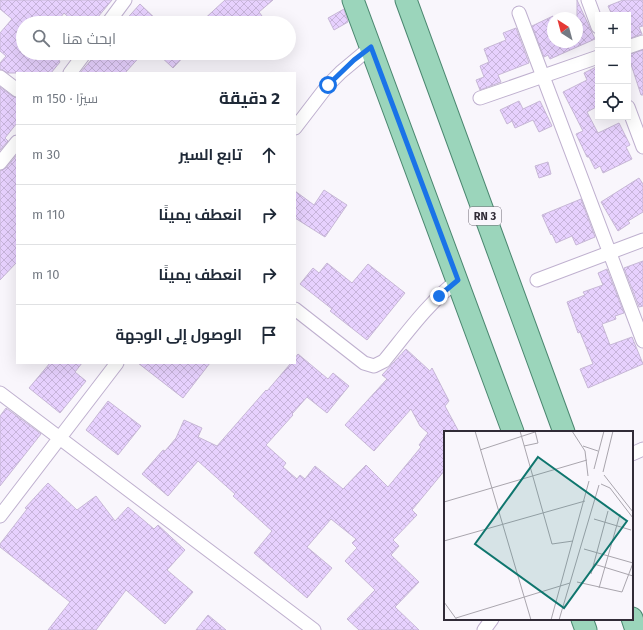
<!DOCTYPE html>
<html lang="ar">
<head>
<meta charset="utf-8">
<style>
	body { margin:0; font-family:"Fira Sans",Cairo,sans-serif; background:#f6f6f7; color:#1f2937; direction:rtl }
	.controls { position:absolute; right:12px; top:12px; display:grid; overflow:hidden; border-radius:0px; box-shadow:0 4px 16px #0002 }
	.controls button { width:36px; height:36px; display:grid; place-items:center; padding:0; border:0; border-bottom:1px solid #e0e1e3; background:#fff; color:#1f2937; font:20px sans-serif }
	.compass { position:absolute; left:547px; top:12px; width:36px; height:36px; border-radius:50%; background:#fff; box-shadow:0 4px 16px #0002; rotate:324deg }
	.stop { position:absolute; width:12px; height:12px; margin:-9px; border:3px solid #1a73e8; border-radius:50%; background:#fff }
	.stop.end { background:#1a73e8; border-color:#fff; box-shadow:0 1px 4px #0008 }
	.list { margin:0; padding:0; list-style:none }
	h2 { display:flex; justify-content:space-between; align-items:center; height:52px; margin:0; padding:0 16px; font-size:17px }
	h2 small { font-size:13px; font-weight:400; color:#747a83 }
	.list li { display:grid; grid-template-columns:26px 1fr auto; gap:12px; align-items:center; box-sizing:border-box; height:60px; padding:0 16px; border-top:1px solid #e0e1e3 }
	.list b { display:block; font-size:15px; white-space:nowrap }
	.list em { font-size:13px; font-style:normal; color:#747a83 }
	.icon { flex:none; width:22px; height:22px; fill:none; stroke:currentColor; stroke-width:2; stroke-linecap:round; stroke-linejoin:round }
	.map { position:relative; flex:none; width:643px; height:630px; overflow:hidden; direction:ltr }
	.search { position:absolute; background:#fff; box-shadow:0 4px 16px #0002; left:16px; top:16px; width:280px; height:44px; display:flex; align-items:center; gap:10px; box-sizing:border-box; padding:0 14px; border-radius:22px; color:#747a83; font-size:15px }
	.panel { position:absolute; background:#fff; box-shadow:0 4px 16px #0002; left:16px; top:72px; width:280px; height:292px; border-radius:0px; direction:rtl }
	.map>svg:first-child { display:block }
</style>
</head>
<body>
<div class="map">
<svg width="643" height="630" viewBox="0 0 643 630">
	<defs>
		<pattern id="building-cross-hatch" width="8" height="8" patternUnits="userSpaceOnUse"><rect width="8" height="8" fill="#e7d1fe"/><path d="M0 0l8 8M0 8l8-8" fill="none" stroke="#c7b4da"/></pattern>
	</defs>
	<rect width="100%" height="100%" fill="#f9f6fc"/>
	<!-- building -->
	<path fill="url(#building-cross-hatch)" stroke="#c7b7d6" d="M0,0h112l-19,23h-18l-11,-10 -8,10h-33v30h41l-5,7 1,2 -9,11h-43l-8,-4v-6l6,-7 -6,-5v-18l12,-14 -12,-10z
		M225,0h48l-14,12 3,4 -7,7h-55z
		M577,0l18,39 -45,20 -2,-4 -4,2 -12,-31 21,-10v26h24z
		M623,0h20v26l-4,1 3,7 -14,5v-24h-16l-4,-9z
		M140,4l20,19h-37z
		M344,9l4,13 -14,8 -6,-12z
		M516,28l13,35 -31,12 3,7 -21,8 -4,-10 8,-3 -4,-11 9,-4 -5,-13 22,-9 -3,-7z
		M643,50v45h-2l-13,-40z
		M97,53h46l-18,20h-45z
		M157,53h30l-14,15z
		M598,66v40l-11,6 11,21 21,-10 11,22 -4,2 6,12 -29,14 -3,-7 -5,3 -6,-12h-2l-11,-23 7,-3 -20,-39 24,-12 -3,-7z
		M0,87l12,9 5,2v25l-12,15 3,3 -8,9z
		M519,101l4,8 17,-8 12,25 -13,6 -6,-12 -18,8 -3,-7 -5,3 -7,-14z
		M17,155v107l-17,18v-109l6,-3z
		M548,162l3,12 -12,4 -4,-12z
		M639,178l4,6v28l-15,9 2,2 -12,8 -17,-29z
		M324,190l23,15 -22,32 -30,-19v-27l19,14z
		M581,199l14,38 -19,8 -4,-9 -16,7 -4,-9 -1,1 -9,-20z
		M643,261v45l-4,1 -15,-39z
		M327,263l25,20 16,-19 37,29 -38,47 -37,-29 2,-2 -32,-25 13,-16 6,5z
		M607,269l17,44 -9,3 1,3 -14,5 8,21 22,-8 11,27 -55,24 -8,-19 13,-5 -13,-32 -2,1 -11,-31 18,-7 -2,-3 20,-7 -5,-12z
		M406,349l24,22 2,-3 17,33 -4,5 14,26h-14v38l-33,40 5,5 -24,25 6,6 -8,9 28,27 -24,25 24,23h-60l-12,-11 28,-29 -30,-29 12,-13 -5,-5 4,-4 -25,-20 -24,28 25,21 -25,30 -53,-45 18,-22 -39,-35 2,-2 -37,-33 -30,35 -26,-22 21,-24 2,1 11,-13 8,-18 18,8 -4,9 19,9 49,-56 1,1 24,-28h4v-5l3,-4 30,25 5,-6 16,13 -22,27 -20,-16 -15,17 1,1 -27,30 20,18 -3,4 14,12 3,-4 5,4 10,-13 28,23 23,-24 22,22 33,-40 -2,-2 9,-12 -8,-7 -9,-17 -37,42 -29,-26 42,-46 -5,-4z
		M50,363h32l-7,9 11,9 -26,32 -31,-25z
		M138,363h72l-27,35z
		M108,401l33,25 -23,29 -32,-25z
		M6,408l35,26 -41,52v-70z
		M48,483l29,27 19,-14 19,25 13,-14 26,22 4,-4 27,25 -18,20 26,22 -28,32 -39,-34 -30,40h-48l22,-28 -70,-55v-3l27,-35 -2,-1z
		M208,615l18,15h-30z"/>
	<g fill="none" stroke-linecap="round" stroke-linejoin="round">
		<defs>
			<path id="street" d="M588,0l10,27
				M519,13l124,328
				M108,23l17,-23
				M628,47l15,-5
				M70,73l15,-20
				M0,77l17,13
				M480,98l118,-41
				M628,107l15,40
				M295,128l33,-43 13,-13 30,-25
				M0,163l17,-21
				M537,280l106,-40
				M295,309l69,54 10,3 10,-5c23,-28 44,-58 74,-81
				M0,393l314,237
				M632,454l11,-5
				M0,516l117,-153
				M484,630l8,-11"/>
			<path id="primary" d="M353,0l160,432
				M406,0l158,432
				M632,618l4,12
				M582,619l4,11"/>
		</defs>
		<!-- street casing -->
		<use href="#street" stroke="#bfb0cf" stroke-width="15"/>
		<!-- primary casing -->
		<use href="#primary" stroke="#4b8770" stroke-width="23"/>
		<!-- street -->
		<use href="#street" stroke="#fff" stroke-width="13"/>
		<!-- primary -->
		<use href="#primary" stroke="#9bd5bb" stroke-width="21"/>
	</g>
	<g fill="none" stroke-linecap="round" stroke-linejoin="round">
		<!-- route -->
		<path stroke="#1a73e8" stroke-width="5" d="M328,85l26,-25 17,-13 87,233 -19,16"/>
	</g>
	<g text-anchor="middle" stroke-width="3.5" stroke-linejoin="round" paint-order="stroke">
		<!-- shield labels -->
		<rect fill="#f9f6fc" stroke="#6d6872" stroke-width="1" x="469" y="207" width="32" height="18" rx="3"/>
		<g font-size="11" font-weight="bold" fill="#312b37">
			<text x="485" y="220">RN 3</text>
		</g>
	</g>
	<!-- overview -->
	<g transform="translate(444 431)">
		<rect width="189" height="189" fill="#f9f6fc"/>
		<path fill="none" stroke="#a9a5ad" stroke-width="1" d="M31,0l56,189M76,0l32,113 21,-3M128,0l13,20 3,25M80,15l14,-3 -3,-12M139,15l15,5M36,19l58,-19M150,38l10,-38M159,41l10,-41M160,44l29,37M157,53l9,4 23,30M0,71l143,-42M150,88l37,11M0,110l141,-40M150,133l39,12M147,143l17,-63M133,151l45,10 11,-29 -49,-14M155,157l21,-74M0,171l13,18M12,187l114,-35M107,189l38,-139M115,189l40,-135"/>
		<path fill="#0f766e" fill-opacity="0.15" stroke="#0f766e" stroke-width="2" d="M94,26l89,64 -63,87 -89,-64z"/>
		<rect width="189" height="189" fill="none" stroke="#312b37" stroke-width="2"/>
	</g>
</svg>
<div class="controls">
<button>+</button>
<button>−</button>
<button><svg class="icon" aria-label="locate" viewBox="0 0 24 24"><circle cx="12" cy="12" r="6"/><path d="M12 2v4M12 18v4M2 12h4M18 12h4"/></svg></button>
</div>
<svg class="compass" viewBox="-18 -18 36 36"><path d="M0-13l5 13h-10z" fill="#e53935"/><path d="M0 13l5-13h-10z" fill="#747a83"/></svg>
<div class="stop" style="left:328px;top:85px"></div>
<div class="stop end" style="left:439px;top:296px"></div>
<div class="search"><svg class="icon" aria-label="search" viewBox="0 0 24 24"><circle cx="10" cy="10" r="6"/><path d="M15 15l6 6"/></svg>ابحث هنا</div>
<section class="panel">
<h2>2 دقيقة<small>سيرًا · 150 m</small></h2>
<ul class="list">
<li><svg class="icon" aria-label="ahead" viewBox="0 0 24 24"><path d="M12 20V5M6 11l6-6 6 6"/></svg><div><b>تابع السير</b></div><em>30 m</em></li>
<li><svg class="icon" aria-label="right" viewBox="0 0 24 24"><path d="M7 20v-9h11M14 6l5 5-5 5"/></svg><div><b>انعطف يمينًا</b></div><em>110 m</em></li>
<li><svg class="icon" aria-label="right" viewBox="0 0 24 24"><path d="M7 20v-9h11M14 6l5 5-5 5"/></svg><div><b>انعطف يمينًا</b></div><em>10 m</em></li>
<li><svg class="icon" aria-label="arrive" viewBox="0 0 24 24"><path d="M6 21V4h12l-3 4 3 4H6"/></svg><div><b>الوصول إلى الوجهة</b></div></li>
</ul>
</section>
</div>
</body>
</html>
